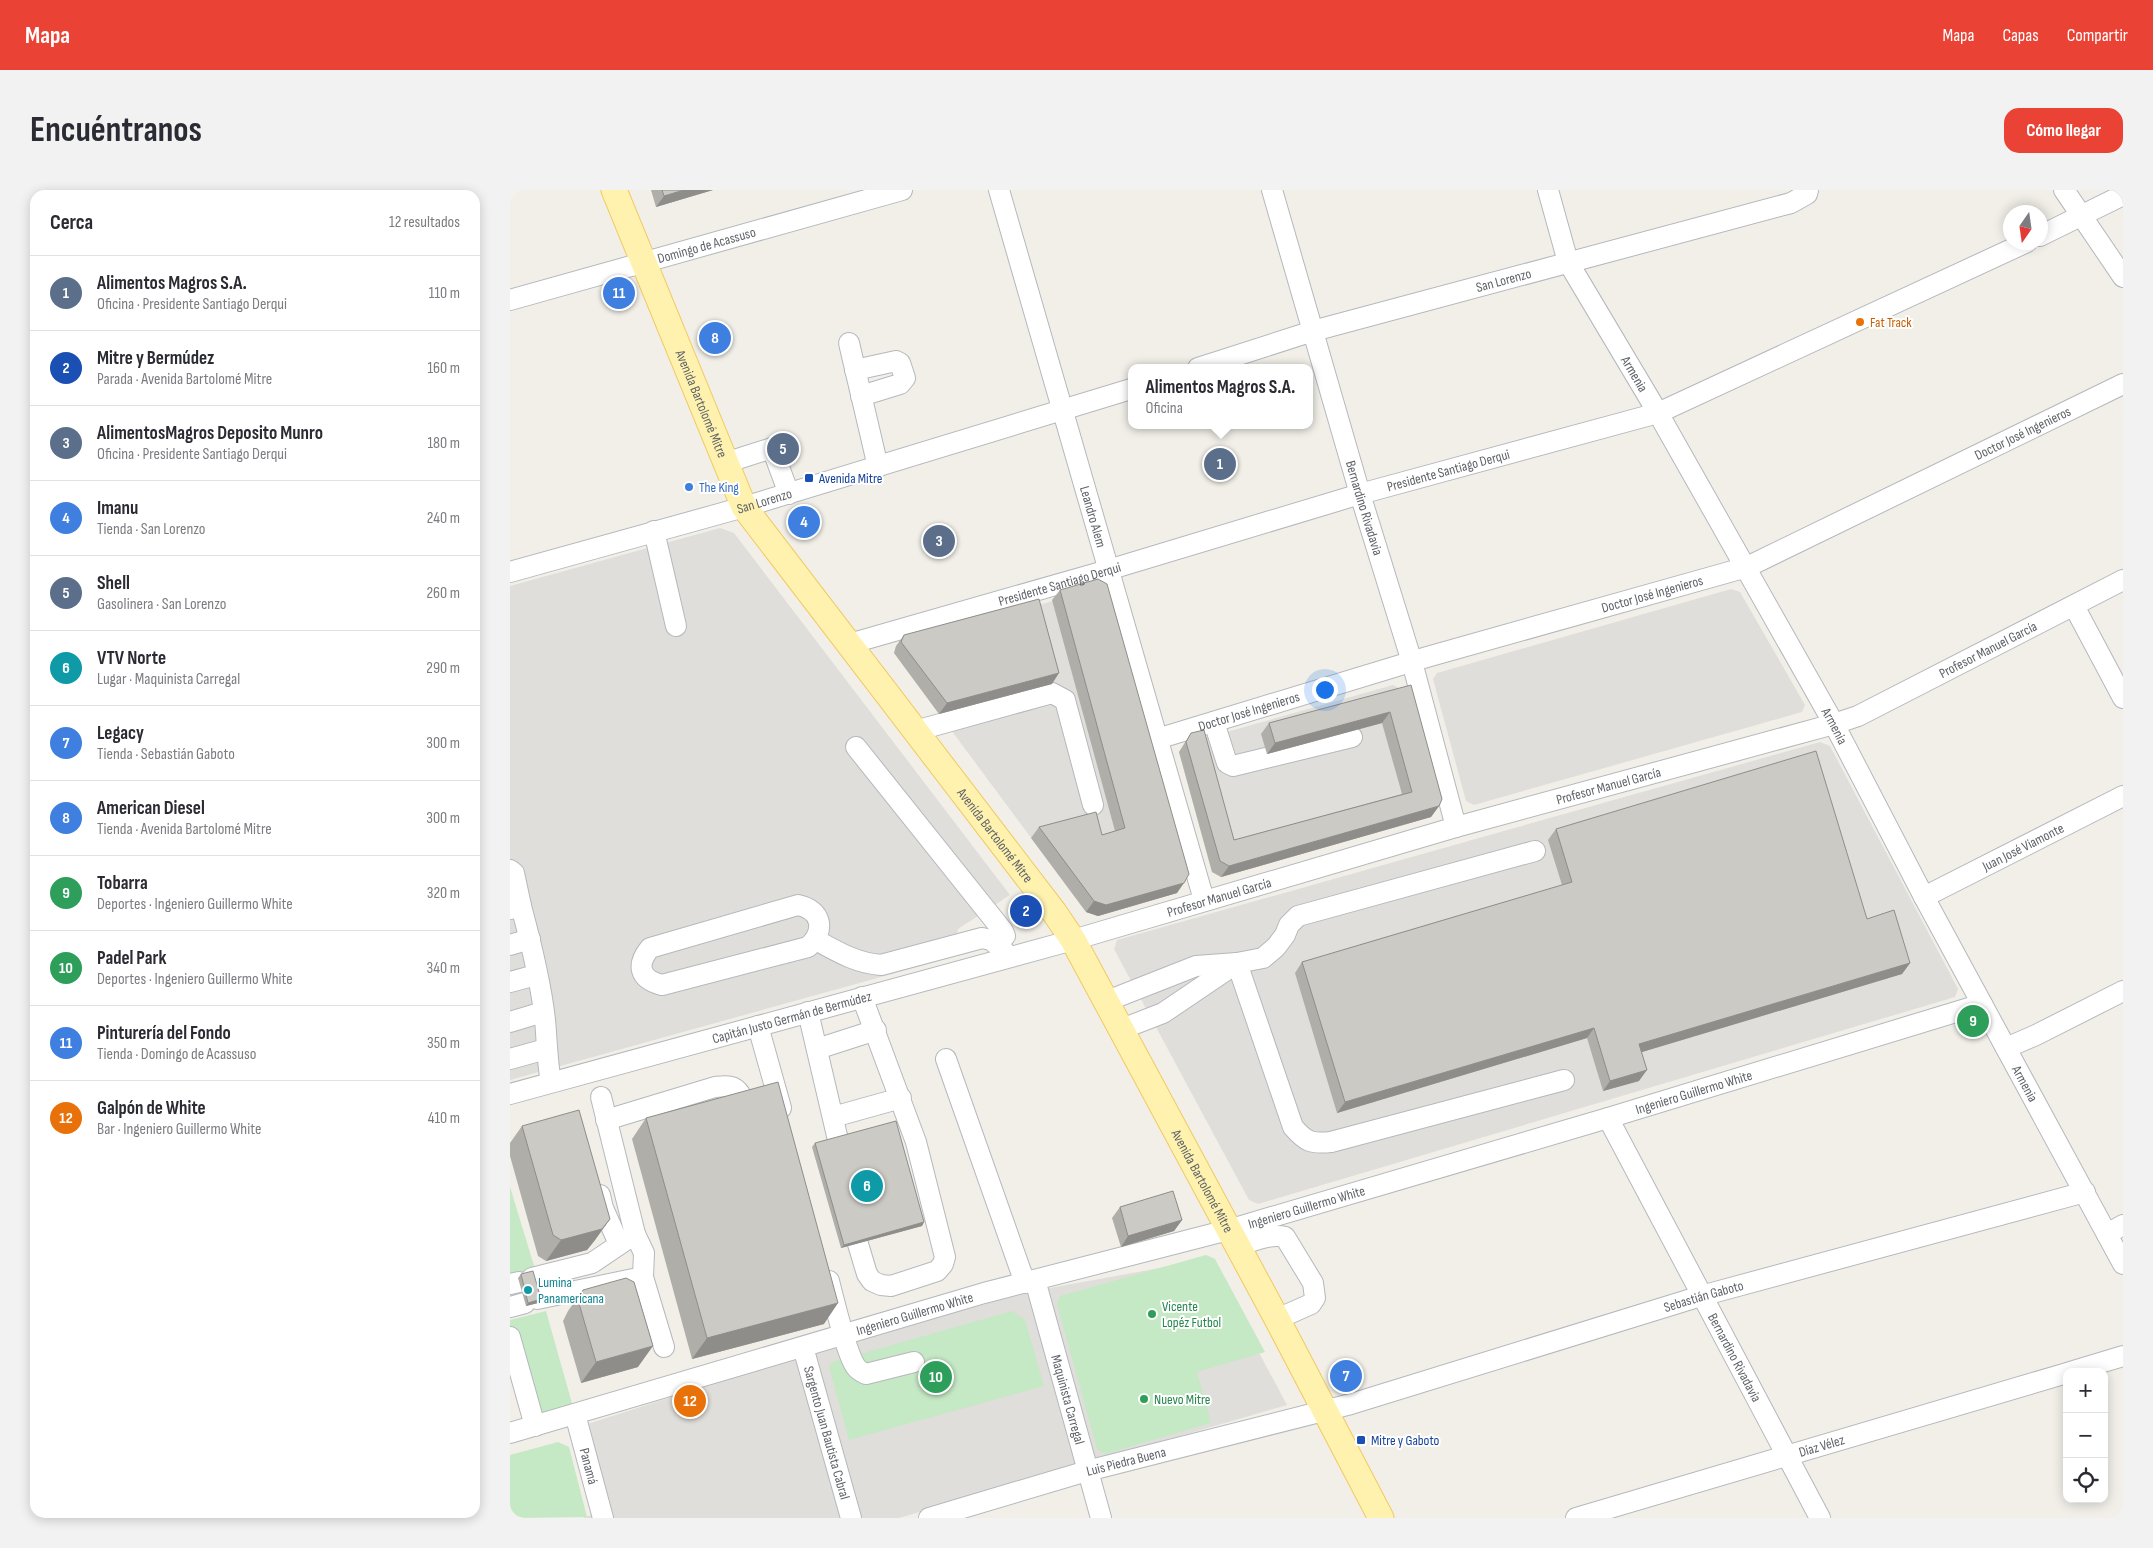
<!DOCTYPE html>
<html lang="es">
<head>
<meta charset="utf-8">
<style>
	body { margin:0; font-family:"Sofia Sans Condensed",sans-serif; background:#f2f2f3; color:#2b2b33 }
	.controls { position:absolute; right:15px; bottom:15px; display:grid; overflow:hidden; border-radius:10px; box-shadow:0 2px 12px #0003 }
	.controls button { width:45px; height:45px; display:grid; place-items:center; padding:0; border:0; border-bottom:1px solid #e1e1e2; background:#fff; color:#2b2b33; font:25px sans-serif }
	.compass { position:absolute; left:1493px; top:15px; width:45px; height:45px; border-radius:50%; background:#fff; box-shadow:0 2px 12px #0003; rotate:193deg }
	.you { position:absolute; left:814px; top:499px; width:18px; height:18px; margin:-12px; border:4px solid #fff; border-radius:50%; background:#1a73e8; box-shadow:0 0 0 8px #1a73e833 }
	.badge { display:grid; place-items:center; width:32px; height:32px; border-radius:50%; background:#ea4335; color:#fff; font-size:16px; font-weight:700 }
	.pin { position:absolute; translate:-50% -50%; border:2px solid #fff; box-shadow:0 1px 5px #0006 }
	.popup { position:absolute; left:618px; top:174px; width:185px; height:65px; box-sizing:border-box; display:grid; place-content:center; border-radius:10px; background:#fff; filter:drop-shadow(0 1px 4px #0005); font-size:16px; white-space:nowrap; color:#7c7c81 }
	.popup b { font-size:19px; color:#2b2b33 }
	.popup::after { content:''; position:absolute; left:50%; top:100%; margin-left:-10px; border:10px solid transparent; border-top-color:#fff }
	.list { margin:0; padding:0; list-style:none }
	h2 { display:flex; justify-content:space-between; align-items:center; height:65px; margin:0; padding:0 20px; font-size:21px }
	h2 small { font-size:16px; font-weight:400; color:#7c7c81 }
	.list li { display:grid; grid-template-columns:32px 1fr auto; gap:15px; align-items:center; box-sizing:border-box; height:75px; padding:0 20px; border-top:1px solid #e1e1e2 }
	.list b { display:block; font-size:19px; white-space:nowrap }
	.list p { margin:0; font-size:16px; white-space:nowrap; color:#7c7c81 }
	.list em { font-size:16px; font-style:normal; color:#7c7c81 }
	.icon { flex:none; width:28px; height:28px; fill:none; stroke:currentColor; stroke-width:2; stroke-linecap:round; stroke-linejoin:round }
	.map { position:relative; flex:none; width:1613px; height:1328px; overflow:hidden; border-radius:15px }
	header { display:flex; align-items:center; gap:30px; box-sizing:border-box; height:70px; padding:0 25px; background:#ea4335; color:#fff }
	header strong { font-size:24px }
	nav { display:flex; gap:28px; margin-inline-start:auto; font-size:18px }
	.intro { display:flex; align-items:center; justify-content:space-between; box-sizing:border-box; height:120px; padding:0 30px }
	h1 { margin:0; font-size:35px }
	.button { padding:12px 22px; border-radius:15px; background:#ea4335; color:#fff; font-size:18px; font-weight:700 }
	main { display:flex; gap:30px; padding:0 30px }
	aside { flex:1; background:#fff; border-radius:15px; box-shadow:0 2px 12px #0003 }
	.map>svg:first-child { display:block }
</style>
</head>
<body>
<header>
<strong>Mapa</strong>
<nav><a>Mapa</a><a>Capas</a><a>Compartir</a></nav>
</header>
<div class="intro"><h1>Encuéntranos</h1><a class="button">Cómo llegar</a></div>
<main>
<aside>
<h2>Cerca<small>12 resultados</small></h2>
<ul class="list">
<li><span class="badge" style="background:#5c6f8a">1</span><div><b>Alimentos Magros S.A.</b><p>Oficina · Presidente Santiago Derqui</p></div><em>110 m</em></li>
<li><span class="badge" style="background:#1a4fb4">2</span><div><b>Mitre y Bermúdez</b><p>Parada · Avenida Bartolomé Mitre</p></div><em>160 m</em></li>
<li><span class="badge" style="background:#5c6f8a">3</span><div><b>AlimentosMagros Deposito Munro</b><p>Oficina · Presidente Santiago Derqui</p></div><em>180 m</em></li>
<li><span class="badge" style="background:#3f7fe0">4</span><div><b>Imanu</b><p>Tienda · San Lorenzo</p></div><em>240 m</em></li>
<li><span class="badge" style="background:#5c6f8a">5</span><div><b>Shell</b><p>Gasolinera · San Lorenzo</p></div><em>260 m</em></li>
<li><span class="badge" style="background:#0f9aa8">6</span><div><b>VTV Norte</b><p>Lugar · Maquinista Carregal</p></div><em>290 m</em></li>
<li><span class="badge" style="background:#3f7fe0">7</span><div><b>Legacy</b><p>Tienda · Sebastián Gaboto</p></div><em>300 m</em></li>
<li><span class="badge" style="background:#3f7fe0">8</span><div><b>American Diesel</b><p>Tienda · Avenida Bartolomé Mitre</p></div><em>300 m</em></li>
<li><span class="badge" style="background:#2e9e5b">9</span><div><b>Tobarra</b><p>Deportes · Ingeniero Guillermo White</p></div><em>320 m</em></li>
<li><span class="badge" style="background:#2e9e5b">10</span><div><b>Padel Park</b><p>Deportes · Ingeniero Guillermo White</p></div><em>340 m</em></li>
<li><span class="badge" style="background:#3f7fe0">11</span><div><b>Pinturería del Fondo</b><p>Tienda · Domingo de Acassuso</p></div><em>350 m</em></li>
<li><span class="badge" style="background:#e8710a">12</span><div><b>Galpón de White</b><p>Bar · Ingeniero Guillermo White</p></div><em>410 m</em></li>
</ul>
</aside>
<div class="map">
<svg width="1613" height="1328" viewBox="0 0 1613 1328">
	<rect width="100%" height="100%" fill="#f1efe8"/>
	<!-- industrial -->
	<path fill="#e0deda" d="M210,338l14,5 276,362 -52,34 -1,6 7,19 -454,126v-494z
		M1221,399l9,3 65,113 -3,7 -328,93 -8,-4 -33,-122 4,-6z
		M581,400l91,295 -5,8 -79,23 -12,-4 -192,-259 2,-7z
		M883,495l8,4 34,121 -4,7 -210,60 -9,-5 -33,-120 5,-8z
		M1310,552l10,4 128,243 -3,8 -697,207 -9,-4 -135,-251 3,-9z
		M699,1069l78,146 -388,113h-317l13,-4 -23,-85 221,-71 235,-66z"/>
	<!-- green -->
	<path fill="#c5e8c5" d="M0,997l25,82 -25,7z
		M696,1065l9,4 50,93 -68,20 14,51 -106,31 -8,-5 -40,-145 3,-8z
		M36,1121l29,103 -40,12 -25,-89v-17z
		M502,1121l13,9 19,66 -195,54 -20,-73 3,-5z
		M48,1252l11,5 18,70 -77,1v-63z"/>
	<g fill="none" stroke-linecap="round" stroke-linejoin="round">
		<defs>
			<g id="minor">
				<path id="s1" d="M489,0l205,710"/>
				<path id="s2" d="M762,0l88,304 52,168 44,165"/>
				<path id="s3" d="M1038,0l20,72 90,151 176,311 90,173 199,367"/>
				<path d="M1554,0l59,87"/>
				<path d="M1530,46l83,-41"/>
				<path id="s4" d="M0,110l392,-110"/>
				<path d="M339,153l29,124"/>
				<path id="s5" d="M688,178l115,-37 478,-128 16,-9 1,-4"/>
				<path d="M345,180l41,-9 4,2 5,15 -5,6 -39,12"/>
				<path d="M215,273l47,-15 17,46"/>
				<path d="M144,341l22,95"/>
				<path id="s6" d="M0,382l234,-65 387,-118"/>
				<path d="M1564,416l49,92"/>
				<path id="s7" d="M339,454l259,-74 252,-76 298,-81 369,-171"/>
				<path d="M704,532l13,41 6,3 119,-29"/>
				<path d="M405,541l137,-38 13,7 28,105"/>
				<path id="s8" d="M647,549l270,-82 320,-90 376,-183"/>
				<path d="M346,557l147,184 2,5 -8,8"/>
				<path d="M0,680l4,3 7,33"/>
				<path id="s9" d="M1414,707l199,-101"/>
				<path d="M288,715c24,5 28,26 10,42l-146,38c-23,-6 -26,-20 -12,-37z"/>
				<path d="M0,719l11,-3c10,37 20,76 24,114 2,21 2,41 6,62"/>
				<path d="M306,750c22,12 40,23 65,25l101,-27 9,2 14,12"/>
				<path d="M0,755l20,-6"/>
				<path d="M0,792l26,-7"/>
				<path d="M597,811l89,-35 41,-3 56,164c13,15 18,17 38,15l233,-62"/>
				<path d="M298,822l30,128"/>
				<path d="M0,832l33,-10"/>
				<path d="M248,836l23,82"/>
				<path d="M612,839l41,-16 74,-50 26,-5 13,-11 9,-12 4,-10 9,-9 237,-65"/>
				<path d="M1496,858l30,-13 87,-44"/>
				<path d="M307,859l59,-19"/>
				<path d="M0,869l36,-10"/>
				<path d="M436,869l79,224"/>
				<path id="s10" d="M0,904l563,-154 383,-113 378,-103 24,-8 265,-136"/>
				<path d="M91,907l34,137"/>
				<path d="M323,927l68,-19"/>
				<path id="s11" d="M1098,928l212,400"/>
				<path d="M96,930l109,-33c9,-1 19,-3 25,7l-8,18"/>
				<path d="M90,1005l3,13 16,36"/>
				<path d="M1597,1044l16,-9"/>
				<path d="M348,1054l9,30 5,7 9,4 10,1 46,-15 6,-7 2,-7 -29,-115 -54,-145"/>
				<path d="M727,1056c15,-4 33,-13 48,-9l28,46 2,15 -4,6 -34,15"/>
				<path d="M133,1087l21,70"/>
				<path d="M22,1088l60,-15 43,-29 9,19 -1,24 -106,22"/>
				<path id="s12" d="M525,1090l66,238"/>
				<path d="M319,1091c5,19 17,72 27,86 3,4 6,5 10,7l48,-12"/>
				<path d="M0,1094l9,-2"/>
				<path d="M0,1117l15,-4"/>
				<path d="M0,1147l25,89"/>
				<path id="s13" d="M293,1157l48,171"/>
				<path d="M1560,1182l53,-16"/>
				<path id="s14" d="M65,1224l28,104"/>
				<path id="s15" d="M0,1243l474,-140 244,-63 380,-112 374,-114"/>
				<path id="s16" d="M419,1328l158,-47 264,-67 350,-108 384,-104"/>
				<path id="s17" d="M1066,1328l491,-145"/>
			</g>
			<g id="major">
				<path id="s18" d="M104,0l130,317 310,405 19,28 204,379 104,199"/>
			</g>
		</defs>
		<!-- minor casing -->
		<use href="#minor" stroke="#b5b8bc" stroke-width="22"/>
		<!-- major casing -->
		<use href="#major" stroke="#f2c960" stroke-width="27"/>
		<!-- minor -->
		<use href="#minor" stroke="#fff" stroke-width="20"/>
		<!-- major -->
		<use href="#major" stroke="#fff2af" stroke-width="25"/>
	</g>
	<!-- wall -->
	<path fill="#afaea9" d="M141,0h62l-57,17z
		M550,400l117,303 -79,23 -12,-4 -55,-74 8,-11 63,8 13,-4 -63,-231z
		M394,445l148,49 -113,30 -45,-61 2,-7z
		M901,495l28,121 -8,11 -210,60 -9,-5 -33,-120 12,-19 43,107 168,-46 -20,-71 -115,31 -6,-20 8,-11z
		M1046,639l311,90 43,44 -8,11 -260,78 -3,29 -36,10 -16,-53 -250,75 -42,-140 7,-11 260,-77 -14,-45z
		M136,928l178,206 -132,35 -60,-220z
		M12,936l88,93 -15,21 -8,10 -41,11 -8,-5 -28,-100v-13z
		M305,953l109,79 -2,4 -81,22 -29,-101z
		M610,1017l62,13 -8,11 -53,16 -9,-29z
		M11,1084l20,25 -3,4 -12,3 -8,-28z
		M73,1100l55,77 -57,16 -18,-62 5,-10z"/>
	<!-- shaded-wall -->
	<path fill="#8f8d8a" d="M174,0h29l-57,17 8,-11z
		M549,483l-7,11 -113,30 8,-11z
		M880,522l-8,11 -115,31 8,-11z
		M929,616l-8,11 -210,60 8,-11z
		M674,693l-7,10 -79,23 -12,-4 8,-11z
		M1400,773l-8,11 -270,81 7,-11z
		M1084,838l-7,10 -250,75 8,-11z
		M1137,880l-8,11 -36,10 7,-10z
		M100,1029l-15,21 -8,10 -41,11 15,-21z
		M672,1030l-8,11 -53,16 7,-11z
		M414,1032l-2,4 -81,22 3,-3z
		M31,1109l-3,4 -12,3 2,-3z
		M328,1113l-14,21 -132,35 15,-21z
		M143,1156l-15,21 -57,16 15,-21z"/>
	<!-- building -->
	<path fill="#cccac5" stroke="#8f8d8a" d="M152,0h22l-20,6z
		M588,389l9,5 82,290 -5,9 -78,22 -12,-4 -55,-74 57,-15 6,23 23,-7 -65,-238z
		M529,409l20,74 -112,30 -46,-61 3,-7z
		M901,495l31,114 -3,7 -210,60 -9,-5 -34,-119 5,-9 13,-3 30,110 178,-48 -22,-80 -115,31 -6,-20z
		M1306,561l51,168 27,-9 16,53 -271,81 8,26 -37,11 -16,-53 -249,74 -43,-140 270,-80 -16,-53z
		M268,892l60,221 -131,35 -61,-220z
		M69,920l31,109 -8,10 -41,11 -8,-5 -31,-109z
		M386,931l28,101 -80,23 -29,-102z
		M663,1001l9,29 -54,16 -8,-29z
		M23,1081l8,28 -13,4 -7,-29z
		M116,1088l8,4 19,64 -57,16 -18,-62 5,-10z"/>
	<!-- markers -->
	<circle fill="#e8710a" stroke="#fff" stroke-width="2" cx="1350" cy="132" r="5"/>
	<g fill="#1a4fb4" stroke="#fff" stroke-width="2">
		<rect x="294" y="283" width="10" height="10" rx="2.5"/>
		<rect x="846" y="1245" width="10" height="10" rx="2.5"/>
	</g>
	<circle fill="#3f7fe0" stroke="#fff" stroke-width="2" cx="179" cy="297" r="5"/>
	<circle fill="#0f9aa8" stroke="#fff" stroke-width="2" cx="18" cy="1100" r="5"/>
	<g fill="#2e9e5b" stroke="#fff" stroke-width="2">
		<circle cx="642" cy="1124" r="5"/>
		<circle cx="634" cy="1209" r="5"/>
	</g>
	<g text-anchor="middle" stroke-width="4" stroke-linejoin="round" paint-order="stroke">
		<!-- street labels -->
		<g font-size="14" fill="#5f6368" stroke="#fff">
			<text dy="5" stroke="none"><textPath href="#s4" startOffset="204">Domingo de Acassuso</textPath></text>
			<text dy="5" stroke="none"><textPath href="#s5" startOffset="318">San Lorenzo</textPath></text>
			<text dy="5" stroke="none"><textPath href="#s3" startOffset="205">Armenia</textPath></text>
			<text dy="5" stroke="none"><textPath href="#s18" startOffset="231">Avenida Bartolomé Mitre</textPath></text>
			<text dy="5" stroke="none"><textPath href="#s8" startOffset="921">Doctor José Ingenieros</textPath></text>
			<text dy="5" stroke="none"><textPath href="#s7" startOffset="624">Presidente Santiago Derqui</textPath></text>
			<text dy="5" stroke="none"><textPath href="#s6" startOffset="264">San Lorenzo</textPath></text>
			<text dy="5" stroke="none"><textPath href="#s2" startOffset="331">Bernardino Rivadavia</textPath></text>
			<text dy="5" stroke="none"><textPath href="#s1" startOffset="340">Leandro Alem</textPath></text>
			<text dy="5" stroke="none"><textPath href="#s7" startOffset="219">Presidente Santiago Derqui</textPath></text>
			<text dy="5" stroke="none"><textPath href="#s8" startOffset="516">Doctor José Ingenieros</textPath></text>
			<text dy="5" stroke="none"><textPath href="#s10" startOffset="1546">Profesor Manuel García</textPath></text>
			<text dy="5" stroke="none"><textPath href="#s8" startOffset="96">Doctor José Ingenieros</textPath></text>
			<text dy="5" stroke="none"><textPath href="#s3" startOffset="610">Armenia</textPath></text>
			<text dy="5" stroke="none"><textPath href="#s10" startOffset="1141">Profesor Manuel García</textPath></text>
			<text dy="5" stroke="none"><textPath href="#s18" startOffset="756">Avenida Bartolomé Mitre</textPath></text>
			<text dy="5" stroke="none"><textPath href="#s9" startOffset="111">Juan José Viamonte</textPath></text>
			<text dy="5" stroke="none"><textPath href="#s10" startOffset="736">Profesor Manuel García</textPath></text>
			<text dy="5" stroke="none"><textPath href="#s10" startOffset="292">Capitán Justo Germán de Bermúdez</textPath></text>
			<text dy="5" stroke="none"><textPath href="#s3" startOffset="1015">Armenia</textPath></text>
			<text dy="5" stroke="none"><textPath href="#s15" startOffset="1232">Ingeniero Guillermo White</textPath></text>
			<text dy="5" stroke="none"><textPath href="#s18" startOffset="1160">Avenida Bartolomé Mitre</textPath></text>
			<text dy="5" stroke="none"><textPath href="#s15" startOffset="828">Ingeniero Guillermo White</textPath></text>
			<text dy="5" stroke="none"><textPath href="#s16" startOffset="806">Sebastián Gaboto</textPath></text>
			<text dy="5" stroke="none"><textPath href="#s15" startOffset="422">Ingeniero Guillermo White</textPath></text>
			<text dy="5" stroke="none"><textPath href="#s11" startOffset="271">Bernardino Rivadavia</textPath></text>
			<text dy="5" stroke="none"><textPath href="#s12" startOffset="124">Maquinista Carregal</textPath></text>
			<text dy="5" stroke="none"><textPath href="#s13" startOffset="89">Sargento Juan Bautista Cabral</textPath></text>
			<text dy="5" stroke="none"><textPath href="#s17" startOffset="256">Díaz Vélez</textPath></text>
			<text dy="5" stroke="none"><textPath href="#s16" startOffset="205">Luis Piedra Buena</textPath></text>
			<text dy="5" stroke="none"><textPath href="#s14" startOffset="54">Panamá</textPath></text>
		</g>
		<!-- food labels -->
		<g font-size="14" fill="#c56008" stroke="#fff" text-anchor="start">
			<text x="1360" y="137">Fat Track</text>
		</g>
		<!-- transit labels -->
		<g font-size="14" fill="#164399" stroke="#fff" text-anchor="start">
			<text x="309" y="293">Avenida Mitre</text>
			<text x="861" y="1255">Mitre y Gaboto</text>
		</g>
		<!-- shop labels -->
		<g font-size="14" fill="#366cbe" stroke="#fff" text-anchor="start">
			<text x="189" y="302">The King</text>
		</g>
		<!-- culture labels -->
		<g font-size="14" fill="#0d838f" stroke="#fff" text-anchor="start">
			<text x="28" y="1097">Lumina<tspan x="28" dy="16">Panamericana</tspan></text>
		</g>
		<!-- leisure labels -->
		<g font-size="14" fill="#27864d" stroke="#fff" text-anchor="start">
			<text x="652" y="1121">Vicente<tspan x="652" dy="16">Lopéz Futbol</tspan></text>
			<text x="644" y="1214">Nuevo Mitre</text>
		</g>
	</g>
</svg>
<div class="controls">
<button>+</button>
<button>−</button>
<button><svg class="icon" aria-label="locate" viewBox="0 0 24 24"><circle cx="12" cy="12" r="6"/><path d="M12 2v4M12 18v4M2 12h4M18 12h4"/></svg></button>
</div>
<svg class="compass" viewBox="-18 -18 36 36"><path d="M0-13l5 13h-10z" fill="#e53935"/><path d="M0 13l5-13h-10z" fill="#7c7c81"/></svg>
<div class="you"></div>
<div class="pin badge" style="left:710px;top:274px;background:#5c6f8a">1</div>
<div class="popup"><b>Alimentos Magros S.A.</b>Oficina</div>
<div class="pin badge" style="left:516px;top:721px;background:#1a4fb4">2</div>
<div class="pin badge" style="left:429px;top:351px;background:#5c6f8a">3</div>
<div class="pin badge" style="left:294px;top:332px;background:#3f7fe0">4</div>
<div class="pin badge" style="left:273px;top:259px;background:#5c6f8a">5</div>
<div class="pin badge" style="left:357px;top:996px;background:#0f9aa8">6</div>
<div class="pin badge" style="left:836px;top:1186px;background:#3f7fe0">7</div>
<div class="pin badge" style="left:205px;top:148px;background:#3f7fe0">8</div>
<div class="pin badge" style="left:1463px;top:831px;background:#2e9e5b">9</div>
<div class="pin badge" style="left:426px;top:1187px;background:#2e9e5b">10</div>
<div class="pin badge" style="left:109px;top:103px;background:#3f7fe0">11</div>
<div class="pin badge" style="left:180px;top:1211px;background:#e8710a">12</div>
</div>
</main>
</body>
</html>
